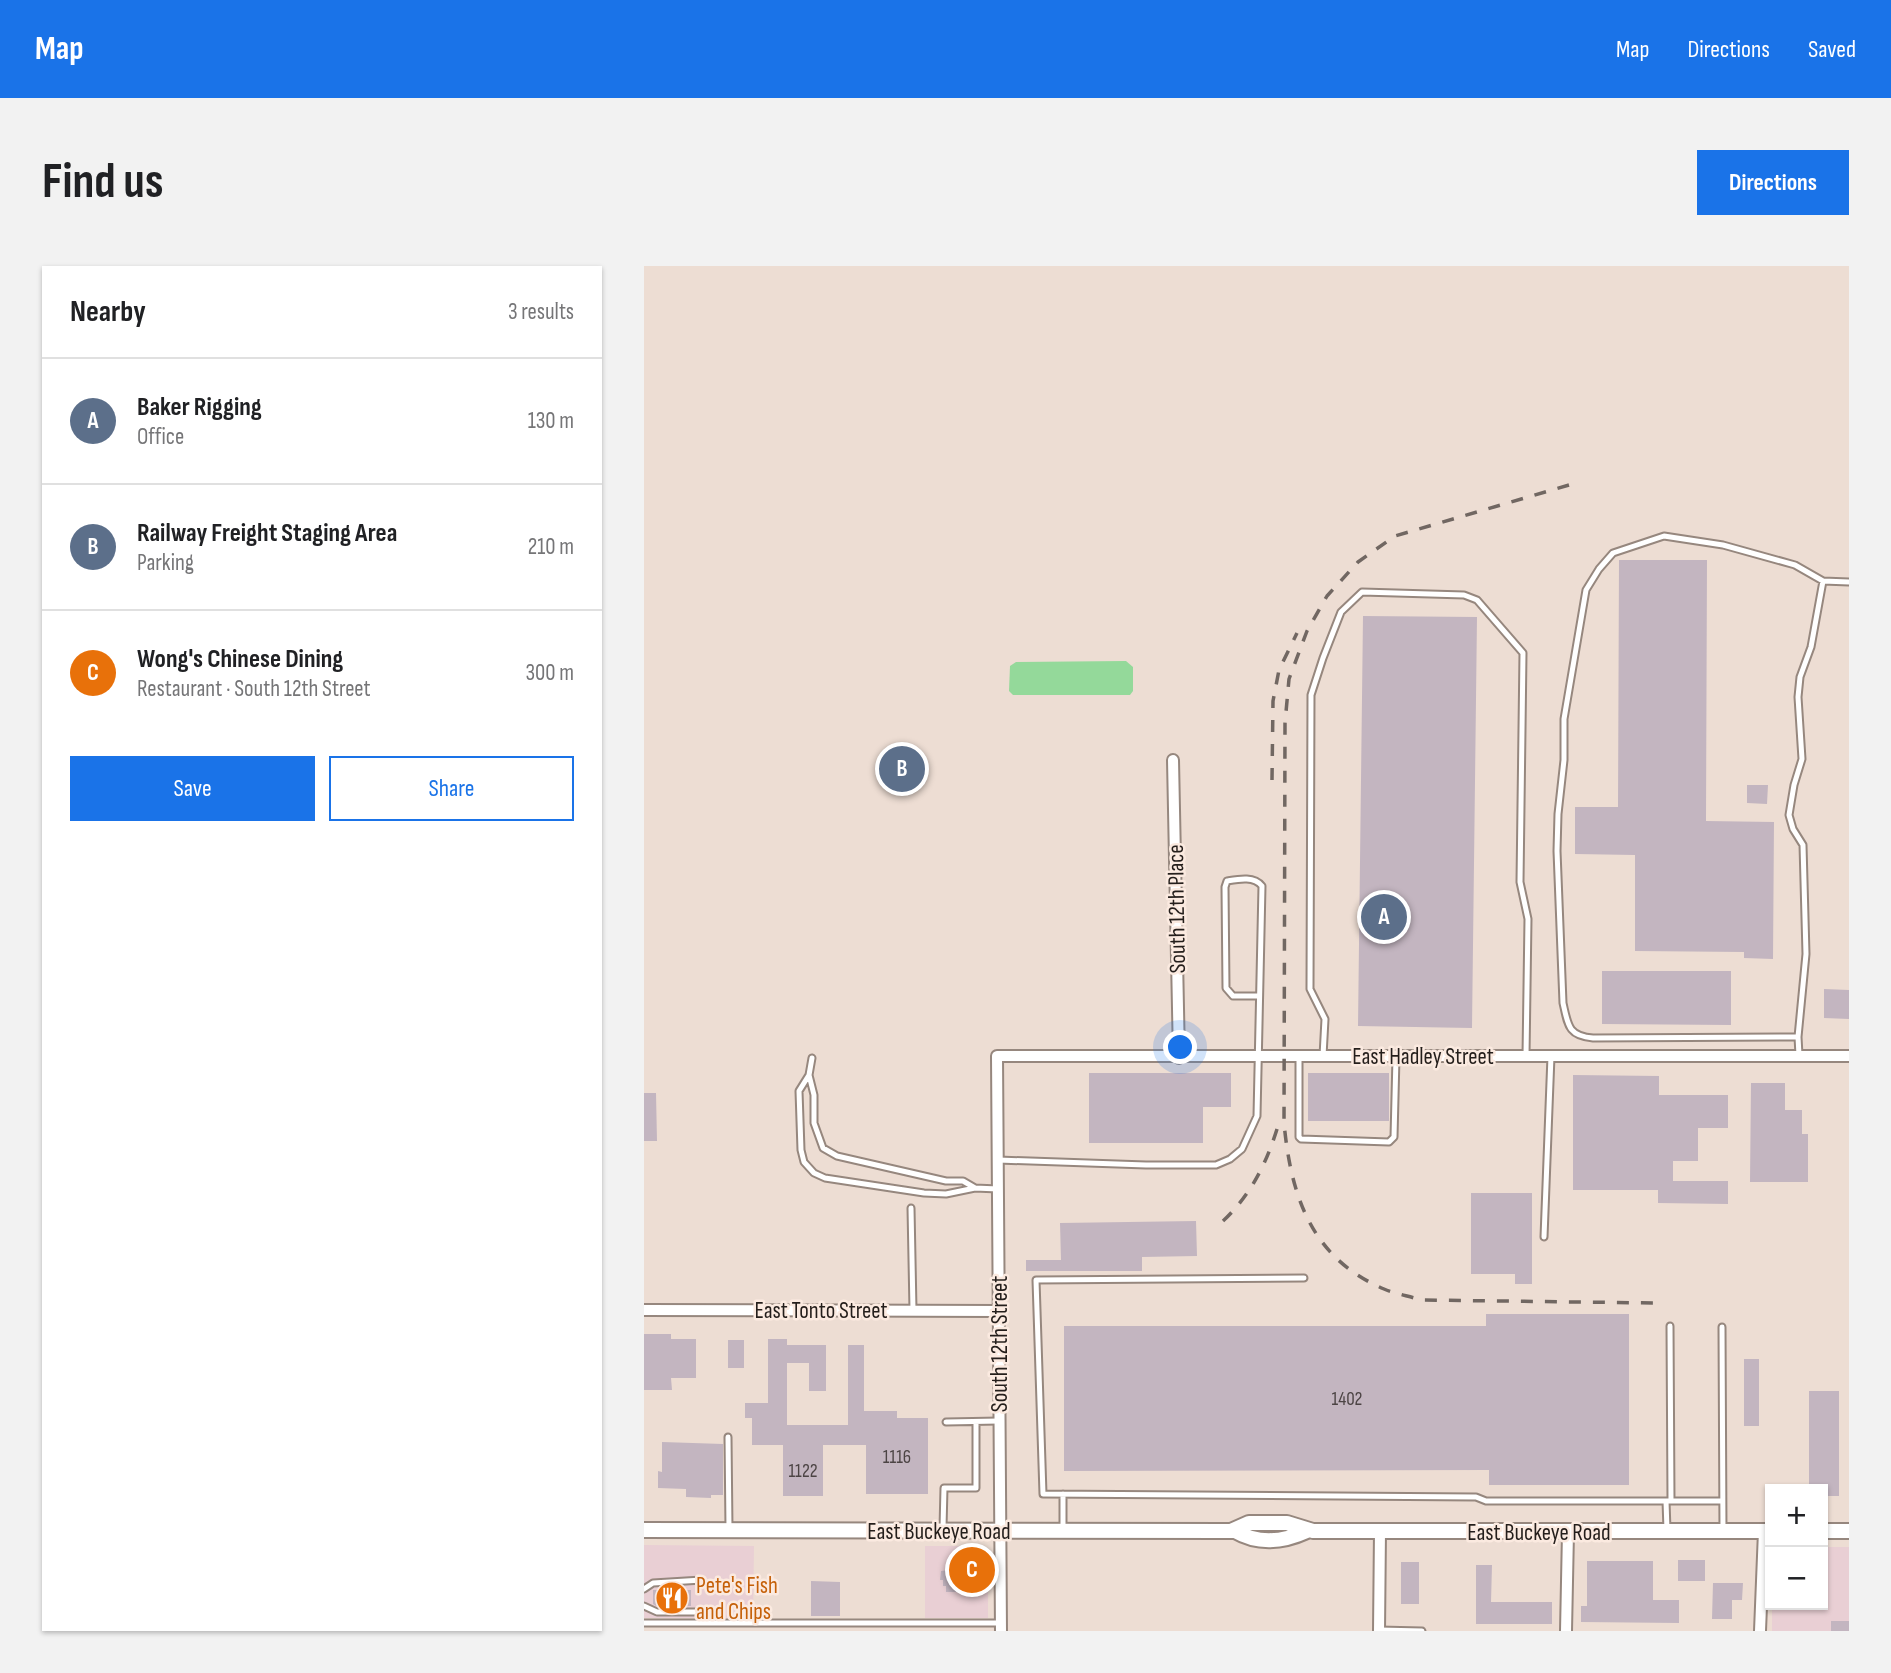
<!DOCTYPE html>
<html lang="en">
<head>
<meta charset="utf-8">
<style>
	body { margin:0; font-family:"Sofia Sans Condensed",sans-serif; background:#f2f2f2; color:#202124 }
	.controls { position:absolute; right:21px; bottom:21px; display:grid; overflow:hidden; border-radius:0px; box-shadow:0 2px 5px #0004 }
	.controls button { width:63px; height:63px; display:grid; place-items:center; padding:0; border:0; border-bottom:2px solid #e0e0e0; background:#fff; color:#202124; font:35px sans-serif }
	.you { position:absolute; left:537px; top:782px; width:24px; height:24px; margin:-18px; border:5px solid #fff; border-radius:50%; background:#1a73e8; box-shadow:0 0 0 10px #1a73e833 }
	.badge { display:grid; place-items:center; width:46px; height:46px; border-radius:50%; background:#1a73e8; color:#fff; font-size:23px; font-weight:700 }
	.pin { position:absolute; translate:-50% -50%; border:4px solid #fff; box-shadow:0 2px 7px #0006 }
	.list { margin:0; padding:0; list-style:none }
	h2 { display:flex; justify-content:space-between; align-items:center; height:91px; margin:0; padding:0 28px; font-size:30px }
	h2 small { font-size:23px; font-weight:400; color:#757577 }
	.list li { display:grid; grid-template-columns:46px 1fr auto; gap:21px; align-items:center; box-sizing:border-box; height:126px; padding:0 28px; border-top:2px solid #e0e0e0 }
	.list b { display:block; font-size:26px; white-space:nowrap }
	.list p { margin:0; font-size:23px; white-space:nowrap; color:#757577 }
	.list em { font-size:23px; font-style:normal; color:#757577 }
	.actions { display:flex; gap:14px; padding:21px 28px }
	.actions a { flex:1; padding:16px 0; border:2px solid #1a73e8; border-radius:0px; text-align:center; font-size:24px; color:#1a73e8 }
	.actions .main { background:#1a73e8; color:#fff }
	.map { position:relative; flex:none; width:1205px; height:1365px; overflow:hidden; border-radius:0px }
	header { display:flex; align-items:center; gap:42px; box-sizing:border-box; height:98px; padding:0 35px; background:#1a73e8; color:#fff }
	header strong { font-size:33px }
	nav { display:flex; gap:38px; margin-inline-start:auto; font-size:24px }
	.intro { display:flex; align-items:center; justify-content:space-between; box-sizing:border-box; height:168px; padding:0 42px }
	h1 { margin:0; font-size:49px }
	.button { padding:18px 32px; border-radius:0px; background:#1a73e8; color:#fff; font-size:24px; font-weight:700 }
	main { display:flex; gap:42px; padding:0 42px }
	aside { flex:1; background:#fff; border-radius:0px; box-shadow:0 2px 5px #0004 }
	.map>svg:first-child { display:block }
</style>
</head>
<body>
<header>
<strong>Map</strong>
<nav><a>Map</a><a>Directions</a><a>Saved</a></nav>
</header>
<div class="intro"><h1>Find us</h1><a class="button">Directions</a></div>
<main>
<aside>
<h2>Nearby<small>3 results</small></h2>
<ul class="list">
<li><span class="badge" style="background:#5c6f8a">A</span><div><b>Baker Rigging</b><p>Office</p></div><em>130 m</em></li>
<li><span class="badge" style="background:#5c6f8a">B</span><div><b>Railway Freight Staging Area</b><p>Parking</p></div><em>210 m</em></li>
<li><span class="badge" style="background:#e8710a">C</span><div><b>Wong's Chinese Dining</b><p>Restaurant · South 12th Street</p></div><em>300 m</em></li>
</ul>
<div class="actions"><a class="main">Save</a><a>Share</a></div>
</aside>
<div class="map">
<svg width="1205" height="1365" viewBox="0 0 1205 1365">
	<rect width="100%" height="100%" fill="#edddd3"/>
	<!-- commercial -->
	<path fill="#e9cfd4" d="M0,1279l110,1 -1,72h-109z
		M281,1280h54l6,3 3,6v63h-63z
		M1179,1281h26v84h-77v-26h51z"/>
	<!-- green -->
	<path fill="#94d99a" d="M482,395l7,6v24l-3,4h-117l-4,-4 1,-25 6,-4z"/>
	<!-- building -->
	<path fill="#c3b5c0" d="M975,294h88l-1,261 68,1 -1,137 -29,-1v-6l-109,-1v-96l-60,-1v-47h43z
		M719,350l114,1 -5,411 -114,-2z
		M1103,519h21l-1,19 -20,-1z
		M958,705h129v54l-129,-1z
		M1180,723l25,1v29l-25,-1z
		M445,807h142v34h-28v36h-114z
		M664,807h81v48h-81z
		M929,809l86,1v19h69v33h-30v33h-25v20h55v23l-70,-1v-13h-85z
		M1107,817h34v27h17v24h6v48h-58z
		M0,827h12l1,48h-13z
		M827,927h61v91h-17v-10h-44z
		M552,955l1,35 -55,1v14h-116v-11h35l-1,-37z
		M842,1048h143v171h-140v-15l-425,1v-145h422z
		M0,1068h27v5h25v39h-25l1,12h-28z
		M124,1073h19v6h39v46h-17v-28h-22v62h61v-80h16v66h33v7h31v76h-62v-49h-43v51h-40v-51h-31v-27h-7v-15h23z
		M84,1074h16v28h-16z
		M1100,1093h15v67h-15z
		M1165,1125h30v105h-16v-7h-14z
		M18,1176l61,2v51h-12v3l-25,-1v-8l-28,-1v-17l4,1z
		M321,1292h16v37h-12v-3h-23v-6h-3v-6h-3l1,-9 8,-1v-4h16z
		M1034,1294h27v21h-27z
		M943,1295h66v39h26v23l-98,-1v-16h6z
		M757,1296h18v42h-18z
		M832,1299h16l-1,37h61v22h-76z
		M167,1315l29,1v34h-29z
		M1069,1317h30l-1,17h-10v19h-20z
		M9,1324h38v16h-35l-3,-2z
		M1187,1355h18v10h-18z"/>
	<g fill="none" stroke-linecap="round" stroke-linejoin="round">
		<defs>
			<path id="service" d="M1154,771l8,-83 -3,-109 -10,-16 -4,-14 5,-30 8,-26 -4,-62 2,-20 11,-30 12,-66
				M1155,789l-1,-18 -205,1c-25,-2 -25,-13 -30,-35l-6,-152 1,-37 6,-54v-41l22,-129 13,-21 14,-16 51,-17 59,9 72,20 28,16 26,1
				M655,790v81l2,2 88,3 5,-5 2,-80
				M679,790l2,-37 -15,-30 1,-294 12,-37 18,-46 21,-20 102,3 13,5 46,53 -3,229 8,37 -2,137
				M168,792l-3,17 -10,16 2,59 3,12 10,11 11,5 99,15 22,1 29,-6 23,1
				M165,809l5,20v28l9,25 14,8 109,25h17l12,7
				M354,894l148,5h70l14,-6 12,-10 15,-33 5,-230c-8,-10 -23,-7 -35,-5l-2,6 1,101 7,8h26
				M267,942l2,102
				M900,971l7,-181
				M660,1012l-268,2 7,214 433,3 10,4h236
				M1026,1060l1,175
				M1078,1061l1,203
				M302,1156l53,-1
				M84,1171l1,91
				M419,1228v34
				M1022,1235l1,29
				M299,1262l1,-40h32v-66
				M0,1323l9,-6 49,-3
				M0,1340l13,6h45
				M0,1357h357
				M735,1364l43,1"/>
			<path id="minor" d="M529,494l6,298
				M0,1044l355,1
				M357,1365l-4,-575h852
				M735,1365l1,-100
				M922,1365l2,-99
				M1116,1365l4,-100"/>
			<path id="secondary" d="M0,1264l587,1 18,-8h38l26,8h457
				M591,1265c24,14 48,11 72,0
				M1179,1265h26"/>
		</defs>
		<!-- service casing -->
		<use href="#service" stroke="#96877e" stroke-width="9"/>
		<!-- minor casing -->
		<use href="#minor" stroke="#96877e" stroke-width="14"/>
		<!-- secondary casing -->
		<use href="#secondary" stroke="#96877e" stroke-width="18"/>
		<!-- service -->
		<use href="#service" stroke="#fff" stroke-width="5"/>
		<!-- minor -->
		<use href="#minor" stroke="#fff" stroke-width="10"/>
		<!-- secondary -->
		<use href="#secondary" stroke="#fff" stroke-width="14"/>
		<!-- rail -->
		<path stroke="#716762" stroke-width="3.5" stroke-dasharray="12 12" stroke-linecap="butt" d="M925,219l-174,51 -37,26 -31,34 -20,35 -18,48 -4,44 -1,400c7,73 27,135 100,166 12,5 25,7 37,11l235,3
			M628,514l1,-79 6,-31 18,-37
			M579,955c30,-28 46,-63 57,-102"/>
	</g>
	<!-- icons -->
	<defs>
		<symbol id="restaurant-disc" viewBox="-11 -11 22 22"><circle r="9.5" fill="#e8710a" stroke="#fbeae0"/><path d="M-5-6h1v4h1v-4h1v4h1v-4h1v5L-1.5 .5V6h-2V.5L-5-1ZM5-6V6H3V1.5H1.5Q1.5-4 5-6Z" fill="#fff"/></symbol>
	</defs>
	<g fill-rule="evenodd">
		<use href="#restaurant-disc" x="9" y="1313" width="38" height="38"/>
	</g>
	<g text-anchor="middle" stroke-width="5" stroke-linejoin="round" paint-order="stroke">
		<!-- number labels -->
		<g font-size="19" fill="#4c4444">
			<text x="703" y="1139">1402</text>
			<text x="253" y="1197">1116</text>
			<text x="159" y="1211">1122</text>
		</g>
		<!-- street labels -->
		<g font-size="23" fill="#241e1b" stroke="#fbeae0">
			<text transform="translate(532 643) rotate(-91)" y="8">South 12th Place</text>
			<text x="779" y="798">East Hadley Street</text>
			<text x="177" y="1052">East Tonto Street</text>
			<text transform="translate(355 1078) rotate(-90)" y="8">South 12th Street</text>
			<text x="295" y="1273">East Buckeye Road</text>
			<text x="895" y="1274">East Buckeye Road</text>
		</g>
		<!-- food labels -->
		<g font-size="23" fill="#c56008" stroke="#fbeae0" text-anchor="start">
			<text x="52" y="1327">Pete's Fish<tspan x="52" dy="26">and Chips</tspan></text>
		</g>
	</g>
</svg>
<div class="controls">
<button>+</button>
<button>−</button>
</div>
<div class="you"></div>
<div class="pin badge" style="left:740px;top:651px;background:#5c6f8a">A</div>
<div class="pin badge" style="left:258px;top:503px;background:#5c6f8a">B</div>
<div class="pin badge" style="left:328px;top:1304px;background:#e8710a">C</div>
</div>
</main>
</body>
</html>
